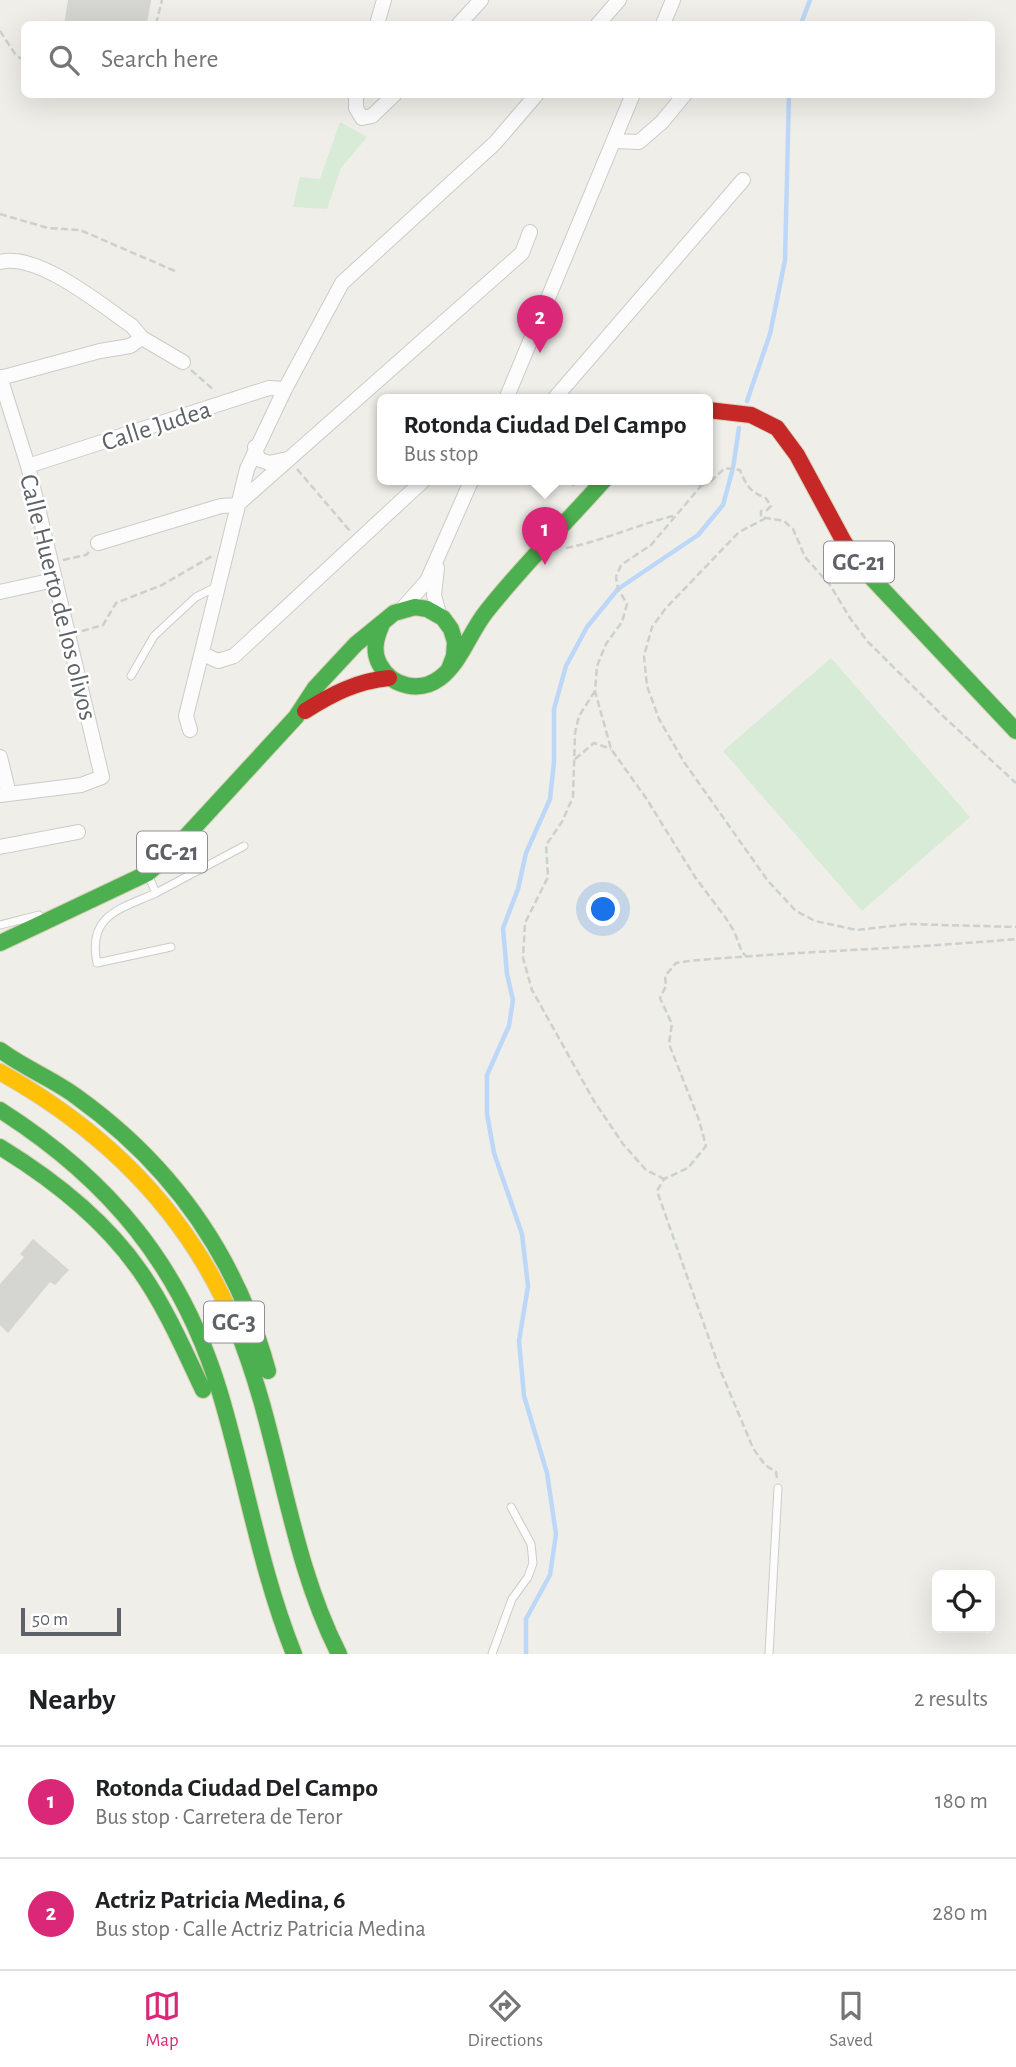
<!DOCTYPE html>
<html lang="en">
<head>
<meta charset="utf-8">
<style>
	body { margin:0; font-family:"Alegreya Sans",sans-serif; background:#f6f6f6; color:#202124 }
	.controls { position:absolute; right:21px; bottom:21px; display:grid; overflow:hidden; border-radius:10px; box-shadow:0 7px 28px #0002 }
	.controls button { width:63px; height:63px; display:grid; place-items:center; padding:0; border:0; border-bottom:2px solid #e0e0e0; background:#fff; color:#202124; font:35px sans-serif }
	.scale { position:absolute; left:21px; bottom:18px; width:100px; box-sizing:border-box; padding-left:7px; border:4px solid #5e6167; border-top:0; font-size:19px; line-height:24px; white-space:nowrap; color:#5e6167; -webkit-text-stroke:5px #fff; paint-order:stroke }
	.you { position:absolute; left:604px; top:910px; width:24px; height:24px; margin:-18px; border:5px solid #fff; border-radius:50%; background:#1a73e8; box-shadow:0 0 0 10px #1a73e833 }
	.badge { display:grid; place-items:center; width:46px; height:46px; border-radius:50%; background:#db2777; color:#fff; font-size:23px; font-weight:700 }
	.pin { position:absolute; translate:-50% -58px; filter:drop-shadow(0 2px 4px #0008) }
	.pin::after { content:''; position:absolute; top:37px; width:24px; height:21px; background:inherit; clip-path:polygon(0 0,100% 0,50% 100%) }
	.popup { position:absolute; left:377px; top:394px; width:336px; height:91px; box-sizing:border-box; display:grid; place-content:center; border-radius:10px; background:#fff; filter:drop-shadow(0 2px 5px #0005); font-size:23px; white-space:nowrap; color:#757577 }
	.popup b { font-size:26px; color:#202124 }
	.popup::after { content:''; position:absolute; left:50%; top:100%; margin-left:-14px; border:14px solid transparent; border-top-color:#fff }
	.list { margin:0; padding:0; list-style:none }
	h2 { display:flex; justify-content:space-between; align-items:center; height:91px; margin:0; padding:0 28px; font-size:30px }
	h2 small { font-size:23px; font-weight:400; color:#757577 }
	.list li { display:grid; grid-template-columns:46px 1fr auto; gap:21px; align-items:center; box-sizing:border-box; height:112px; padding:0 28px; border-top:2px solid #e0e0e0 }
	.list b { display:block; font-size:26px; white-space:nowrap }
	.list p { margin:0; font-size:23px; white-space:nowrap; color:#757577 }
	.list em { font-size:23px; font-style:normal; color:#757577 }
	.icon { flex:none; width:38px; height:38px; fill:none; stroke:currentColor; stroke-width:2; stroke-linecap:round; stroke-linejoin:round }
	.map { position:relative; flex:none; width:1016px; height:1654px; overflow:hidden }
	.search { position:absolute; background:#fff; box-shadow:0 7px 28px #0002; left:21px; right:21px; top:21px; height:77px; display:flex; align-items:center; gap:18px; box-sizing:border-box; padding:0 24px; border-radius:10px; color:#757577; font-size:26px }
	.sheet { height:315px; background:#fff }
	nav { display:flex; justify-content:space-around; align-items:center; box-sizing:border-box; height:98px; border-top:2px solid #e0e0e0; background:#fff; font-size:19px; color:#757577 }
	nav a { display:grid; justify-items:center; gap:4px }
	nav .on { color:#db2777 }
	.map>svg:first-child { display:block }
</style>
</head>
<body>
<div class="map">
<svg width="1016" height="1654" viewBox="0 0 1016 1654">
	<rect width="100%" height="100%" fill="#efeee9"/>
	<!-- green -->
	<path fill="#d7ebd7" d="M340,122l27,15 -26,31 -14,41 -34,-2 7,-30 20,2z
		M831,658l139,159 -108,94 -139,-160z"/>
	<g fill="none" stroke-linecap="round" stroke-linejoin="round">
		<!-- stream -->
		<path stroke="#bdd7f8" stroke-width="4.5" d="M801,24l9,-24
			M747,401l23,-67 15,-74 4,-166
			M526,1654v-35l24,-44 6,-41 -9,-61 -23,-77 -5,-55 9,-55 -6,-52 -28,-81 -7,-39v-39l22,-49 4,-26 -6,-26 -4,-46 15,-39 8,-36 24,-54 4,-37v-53l12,-43 21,-39 31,-38 80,-54 25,-30 10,-37 6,-40"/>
	</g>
	<!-- building -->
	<path fill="#d5d5d2" d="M68,0h83l-4,24h-83z
		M33,1239l36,31 -14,15 -5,-3 -42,51 -8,-8v-41l24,-27 -4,-3z"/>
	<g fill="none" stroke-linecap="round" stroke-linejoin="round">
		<defs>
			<path id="lane" d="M131,676l23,-40 42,-39 22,-11
				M149,877l7,16c-36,16 -69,22 -59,70l74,-16
				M156,893l88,-47
				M0,925l39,-10
				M492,1654l20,-55 16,-22 5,-14 -2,-19 -20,-37
				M769,1654l9,-166"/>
			<path id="street" d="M377,24l7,-24
				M459,24l22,-24
				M598,24l21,-24
				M663,24l10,-24
				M356,94v14l6,10 10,-2 23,-22
				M614,141l25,1 23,-20 23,-28
				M0,262c38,-10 101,43 132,64l10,12 41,24
				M0,377l28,89 74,311 -21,8 -81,10
				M0,378l100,-27 30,-5 12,-8
				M506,399l127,-305
				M554,399l189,-219
				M255,447l3,12 11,4 18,-4
				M28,466l241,-78 16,1
				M98,543l123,-37 16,-1 285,-252 8,-21
				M437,568l-3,27 5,19
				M0,592l54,-12
				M402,609l25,-28 45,-102
				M203,654l15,7 16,-5 191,-177
				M190,730l-4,-14 61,-247 38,-80 57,-106 153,-140 42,-49
				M0,757l9,37
				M0,847l78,-15"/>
			<path id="fast" d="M869,575l147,156
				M382,624c-6,14 -10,27 -2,41 12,22 40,28 60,13 21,-16 30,-46 46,-66 37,-47 80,-89 119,-133
				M0,943l148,-70 20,-17 128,-139 19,-29 41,-44 38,-31 21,-6 12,2 16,9 8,11 4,13 -1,14 -5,13
				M0,1050c24,18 53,29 77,47 96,69 160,161 191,274
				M0,1110c110,70 182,157 220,283 26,87 40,176 74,261
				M0,1147c54,33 104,72 140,124 26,37 44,79 63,119
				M236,1327c44,106 51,225 103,327"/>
			<path id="slow" d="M0,1072c106,59 189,141 236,255"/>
			<path id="jam" d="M708,410l43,5 26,13 20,27 47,87 25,33
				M305,711c27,-17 52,-30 84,-33"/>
		</defs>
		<!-- lane casing -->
		<use href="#lane" stroke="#cbcbc9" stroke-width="9"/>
		<!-- street casing -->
		<use href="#street" stroke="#cbcbc9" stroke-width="16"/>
		<!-- fast casing -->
		<use href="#fast" stroke="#d7d2b6" stroke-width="18"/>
		<!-- slow casing -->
		<use href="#slow" stroke="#d7d2b6" stroke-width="18"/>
		<!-- jam casing -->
		<use href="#jam" stroke="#d7d2b6" stroke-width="18"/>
		<!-- path -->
		<path stroke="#ccd0ce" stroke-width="2.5" stroke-dasharray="7 3.5" stroke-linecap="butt" d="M156,24l6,-24
			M0,31l15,23 9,7
			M82,94h22
			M0,214l48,14 32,2 95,41
			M191,370l24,21
			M297,469l53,62
			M679,479l22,7 -50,59 -30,20 -5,12 2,12 9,15 -5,18 -16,22 -9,22 -2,25 16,58 35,49 49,79 30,40 9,14 8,21 5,5
			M573,486l2,-7
			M701,486l10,-5 14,-13 15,2c5,13 11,24 25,27l6,9 -4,4 -6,1v6l23,4 9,8 12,28 25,28 20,33 18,24 75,74 73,67
			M766,518l-27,14 -73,76 -14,19 -8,29 3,30 12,33 25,43 84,119 28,30 19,10 42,9 51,-6 108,3
			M566,548c37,-7 70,-23 107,-32
			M63,560l23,-5 3,-3
			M82,631l21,-6 13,-22 46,-18 50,-29
			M595,691l-16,25 -4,17 -2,64 -11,25 -16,23 2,32 -23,46 -2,35 9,32 62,111 29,43 23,26 18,9
			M575,759l19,-16 17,6
			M777,1478l-1,-6 -11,-7 -12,-17 -34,-81 -62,-176 7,-12 24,-11 18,-22 -7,-26 -30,-76 3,-20 -12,-26 6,-12 -1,-10 11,-13 13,-2c109,-10 218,-12 327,-22"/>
		<!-- lane -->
		<use href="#lane" stroke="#fdfcfc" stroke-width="7"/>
		<!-- street -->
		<use href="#street" stroke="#fdfcfc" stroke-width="14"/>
		<!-- fast -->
		<use href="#fast" stroke="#4caf50" stroke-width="16"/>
		<!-- slow -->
		<use href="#slow" stroke="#ffc107" stroke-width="16"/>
		<!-- jam -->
		<use href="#jam" stroke="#c62828" stroke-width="16"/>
	</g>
	<g text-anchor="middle" stroke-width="5" stroke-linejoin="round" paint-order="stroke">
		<!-- shield labels -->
		<g fill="#fff" stroke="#8e9095" stroke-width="2">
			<rect x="824" y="541.5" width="70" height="41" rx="5"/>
			<rect x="137" y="831.5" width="70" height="41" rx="5"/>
			<rect x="204" y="1301.5" width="60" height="41" rx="5"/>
		</g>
		<g font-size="24" font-weight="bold" fill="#5e6167">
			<text x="859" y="570">GC-21</text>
			<text x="172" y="860">GC-21</text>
			<text x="234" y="1330">GC-3</text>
		</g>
		<!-- street labels -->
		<g font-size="26" fill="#5e6167" stroke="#fff">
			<text transform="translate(156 425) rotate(-18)" y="9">Calle Judea</text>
			<text transform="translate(59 597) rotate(76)" y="9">Calle Huerto de los olivos</text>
		</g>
	</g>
</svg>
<div class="controls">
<button><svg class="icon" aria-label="locate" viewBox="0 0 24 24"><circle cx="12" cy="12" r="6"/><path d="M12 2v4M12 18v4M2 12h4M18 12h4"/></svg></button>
</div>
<div class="scale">50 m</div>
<div class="you"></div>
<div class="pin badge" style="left:545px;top:565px">1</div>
<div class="popup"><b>Rotonda Ciudad Del Campo</b>Bus stop</div>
<div class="pin badge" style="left:540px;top:353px">2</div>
<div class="search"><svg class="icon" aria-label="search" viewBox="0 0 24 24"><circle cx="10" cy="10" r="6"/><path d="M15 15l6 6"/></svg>Search here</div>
</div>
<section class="sheet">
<h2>Nearby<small>2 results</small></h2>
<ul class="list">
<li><span class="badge">1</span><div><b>Rotonda Ciudad Del Campo</b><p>Bus stop · Carretera de Teror</p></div><em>180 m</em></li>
<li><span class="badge">2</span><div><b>Actriz Patricia Medina, 6</b><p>Bus stop · Calle Actriz Patricia Medina</p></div><em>280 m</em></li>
</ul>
</section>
<nav>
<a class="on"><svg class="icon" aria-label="map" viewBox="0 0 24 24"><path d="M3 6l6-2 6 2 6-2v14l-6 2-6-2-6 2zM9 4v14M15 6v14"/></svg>Map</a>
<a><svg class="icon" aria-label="directions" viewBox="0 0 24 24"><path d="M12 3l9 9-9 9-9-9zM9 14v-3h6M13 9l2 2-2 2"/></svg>Directions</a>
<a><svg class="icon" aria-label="saved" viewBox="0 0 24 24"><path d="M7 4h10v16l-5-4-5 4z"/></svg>Saved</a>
</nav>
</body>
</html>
